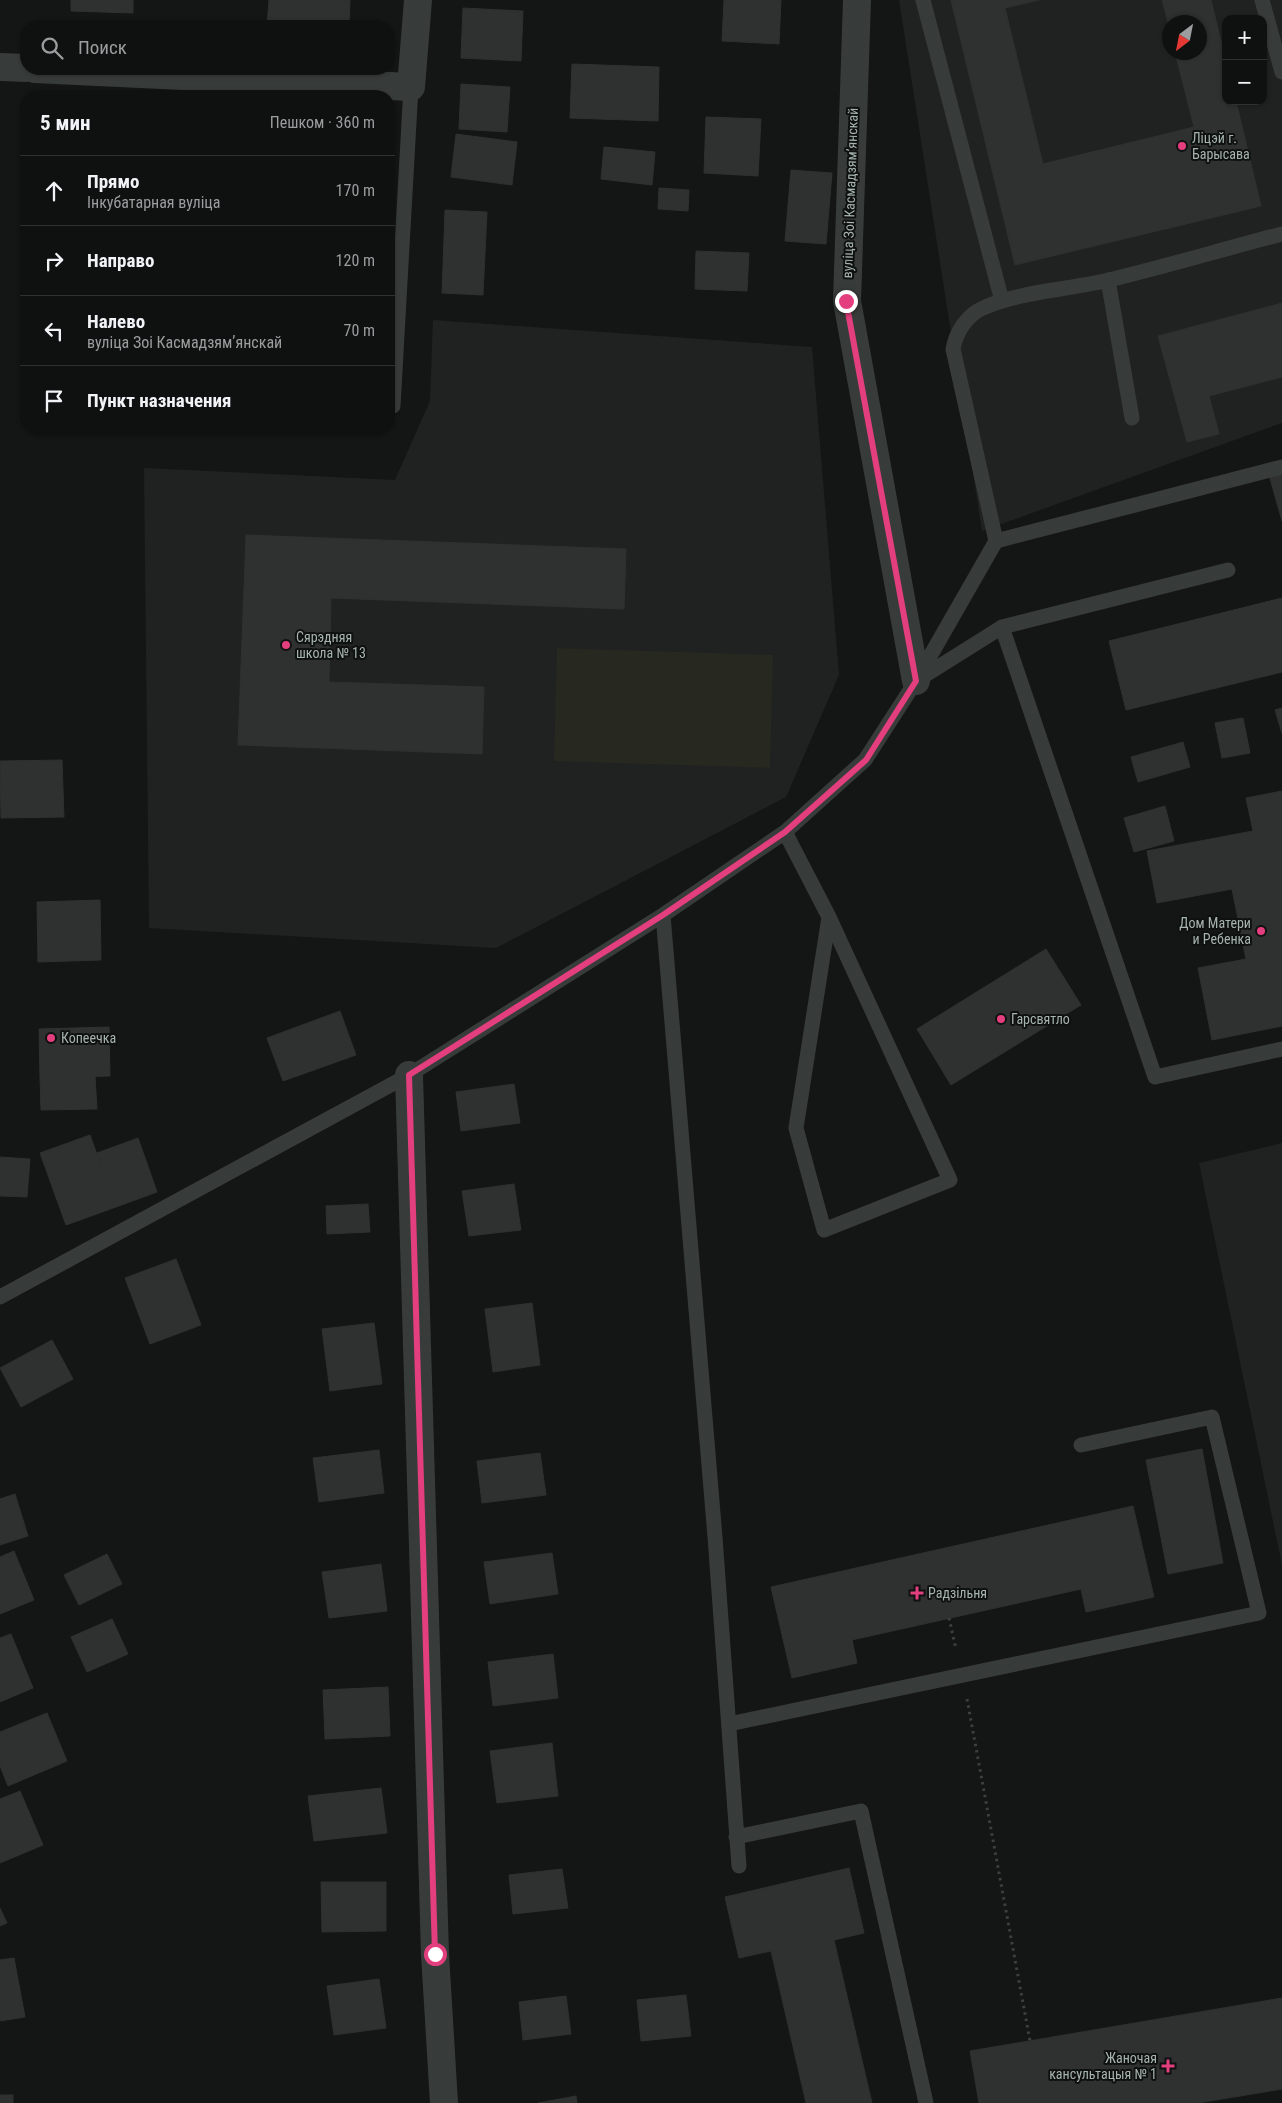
<!DOCTYPE html>
<html lang="ru">
<head>
<meta charset="utf-8">
<style>
	body { margin:0; font-family:"Roboto Condensed",sans-serif; background:#1d1e1e; color:#f1f3f6 }
	.controls { position:absolute; right:15px; top:15px; display:grid; overflow:hidden; border-radius:10px; box-shadow:0 1px 4px #0004 }
	.controls button { width:45px; height:45px; display:grid; place-items:center; padding:0; border:0; border-bottom:1px solid #2f3030; background:#0f1010; color:#f1f3f6; font:25px sans-serif }
	.compass { position:absolute; left:1162px; top:15px; width:45px; height:45px; border-radius:50%; background:#0f1010; box-shadow:0 1px 4px #0004; rotate:212deg }
	.stop { position:absolute; width:15px; height:15px; margin:-11px; border:4px solid #e33e7d; border-radius:50%; background:#fff }
	.stop.end { background:#e33e7d; border-color:#fff; box-shadow:0 1px 5px #0008 }
	.list { margin:0; padding:0; list-style:none }
	h2 { display:flex; justify-content:space-between; align-items:center; height:65px; margin:0; padding:0 20px; font-size:21px }
	h2 small { font-size:16px; font-weight:400; color:#9b9d9f }
	.list li { display:grid; grid-template-columns:32px 1fr auto; gap:15px; align-items:center; box-sizing:border-box; height:70px; padding:0 20px; border-top:1px solid #2f3030 }
	.list b { display:block; font-size:19px; white-space:nowrap }
	.list p { margin:0; font-size:16px; white-space:nowrap; color:#9b9d9f }
	.list em { font-size:16px; font-style:normal; color:#9b9d9f }
	.icon { flex:none; width:28px; height:28px; fill:none; stroke:currentColor; stroke-width:2; stroke-linecap:round; stroke-linejoin:round }
	.map { position:relative; flex:none; width:1282px; height:2103px; overflow:hidden }
	.search { position:absolute; background:#0f1010; box-shadow:0 1px 4px #0004; left:20px; top:20px; width:375px; height:55px; display:flex; align-items:center; gap:12px; box-sizing:border-box; padding:0 18px; border-radius:20px; color:#9b9d9f; font-size:19px }
	.panel { position:absolute; background:#0f1010; box-shadow:0 1px 4px #0004; left:20px; top:90px; width:375px; height:345px; border-radius:20px }
	.map>svg:first-child { display:block }
</style>
</head>
<body>
<div class="map">
<svg width="1282" height="2103" viewBox="0 0 1282 2103">
	<rect width="100%" height="100%" fill="#141515"/>
	<!-- built -->
	<path fill="#202222" fill-rule="evenodd" d="M899,0h383v423l-300,108zM1226,19h37v82h-37zM1170,22h30v30h-30z
		M433,320l379,27 27,328 -53,122 -290,151 -347,-20 -5,-460 251,12 35,-79z
		M1282,1143v422l-83,-402z"/>
	<!-- green -->
	<path fill="#272820" d="M557,648l216,7 -3,113 -216,-7z"/>
	<!-- building -->
	<path fill="#2f3131" stroke="#2e3131" d="M71,0h62v13l-62,-2z
		M269,0h81l-1,26h-82z
		M724,0h57l-2,44 -57,-3z
		M951,0h88l-34,8 38,156 151,-37 -19,-75h25v-30h-30v7l-8,-29h49l15,61v40h10l25,105 -246,59z
		M463,8l60,3 -2,50 -60,-3z
		M572,64l87,3 -1,54 -88,-3z
		M461,84l49,3 -3,45 -48,-3z
		M706,117l55,2 -3,57 -54,-3z
		M456,134l61,8 -5,43 -61,-8z
		M604,147l51,5 -3,33 -51,-6z
		M791,170l41,3 -6,71 -41,-3z
		M659,188l30,2 -1,21 -30,-2z
		M445,210l42,2 -4,83 -41,-2z
		M696,251l53,2 -2,38 -52,-2z
		M1282,303v74l-73,19 10,38 -32,8 -29,-106z
		M1282,471v50l-13,-46z
		M246,535l380,14 -2,60 -293,-11 -2,84 155,5 -2,67 -244,-9z
		M1282,598v74l-156,38 -17,-69z
		M1282,708v25l-7,-23z
		M1243,718l7,35 -28,5 -7,-35z
		M1183,742l7,25 -52,15 -7,-25z
		M62,760l2,57 -63,1 -1,-57z
		M1282,791v235l-70,14 -14,-72 48,-9 -14,-70 -75,14 -10,-52 106,-20 -7,-33z
		M1165,806l9,35 -40,11 -10,-34z
		M100,900l1,60 -63,2 -1,-60z
		M1046,949l35,56 -130,80 -34,-56z
		M340,1011l16,44 -73,26 -16,-43z
		M109,1027l1,49 -70,2 -1,-49z
		M95,1076l2,33 -56,1 -1,-32z
		M514,1084l6,39 -59,8 -5,-39z
		M90,1135l26,72 -50,18 -26,-72z
		M138,1138l19,54 -41,15 -19,-54z
		M0,1157l30,2 -3,38 -27,-1z
		M514,1184l7,46 -52,6 -7,-45z
		M368,1204l2,28 -43,2 -1,-28z
		M176,1259l25,66 -51,19 -25,-66z
		M532,1303l8,62 -47,7 -8,-63z
		M374,1323l8,61 -52,7 -8,-62z
		M52,1340l21,39 -52,28 -21,-39z
		M1202,1449l21,114 -55,11 -22,-114z
		M379,1450l5,43 -65,9 -6,-44z
		M540,1453l6,42 -64,8 -5,-42z
		M15,1494l13,42 -28,9v-46z
		M1133,1506l21,91 -68,15 -5,-23 -229,51 5,23 -65,15 -21,-91z
		M14,1551l20,49 -34,14v-57z
		M552,1553l6,41 -68,10 -6,-42z
		M107,1554l15,30 -43,21 -15,-30z
		M381,1564l6,47 -58,7 -7,-46z
		M112,1619l16,35 -41,18 -16,-35z
		M11,1634l22,54 -33,14v-64z
		M553,1654l5,44 -65,8 -5,-44z
		M388,1687l2,49 -65,3 -2,-49z
		M47,1713l20,48 -59,25 -8,-20v-34z
		M552,1743l6,53 -61,7 -7,-52z
		M381,1788l6,45 -73,8 -6,-45z
		M20,1791l23,54 -43,18v-64z
		M849,1868l15,65 -30,7 38,163h-66l-35,-152 -32,7 -14,-61z
		M562,1869l6,39 -55,6 -4,-39z
		M321,1882h65v49l-64,1z
		M0,1908l7,15 -7,3z
		M14,1958l11,59 -25,4v-61z
		M379,1979l7,49 -52,7 -7,-49z
		M686,1995l5,41 -50,5 -4,-41z
		M566,1996l5,38 -48,6 -4,-38z
		M1282,1998v91l-84,14h-219l-9,-52z
		M0,2095h13v8h-13z
		M576,2096l1,7h-39z"/>
	<g fill="none" stroke-linecap="round" stroke-linejoin="round">
		<!-- path -->
		<path stroke="#3b413f" stroke-width="3" stroke-dasharray="2.5 4" stroke-linecap="butt" d="M949,1618l7,31
			M967,1699l63,342"/>
		<!-- lane -->
		<path stroke="#373c3b" stroke-width="15" d="M923,0l79,301
			M1262,0l20,72
			M1108,280l24,138
			M389,406h4l18,-319
			M996,541l-43,-192c3,-17 14,-34 30,-41 35,-16 88,-19 126,-28 58,-14 115,-31 173,-46
			M1002,627l153,450 127,-28
			M917,679l79,-138 286,-74
			M785,832l44,85 121,263 -126,50 -28,-102 33,-211
			M663,915l52,622 24,329
			M0,1297l409,-222 254,-160 122,-83 80,-72 51,-79 86,-54 226,-57
			M729,1724l530,-111 -47,-196 -131,28
			M736,1837l125,-26 65,292"/>
		<!-- street -->
		<path stroke="#373c3b" stroke-width="28" d="M857,0l-10,301 69,380
			M0,67l26,1
			M35,69l376,18 7,-87
			M409,1075l26,879 9,149"/>
	</g>
	<g fill="none" stroke-linecap="round" stroke-linejoin="round">
		<!-- route -->
		<path stroke="#e33e7d" stroke-width="6" d="M435,1954l-26,-879 254,-160 122,-83 81,-72 50,-79 -70,-380"/>
	</g>
	<!-- markers -->
	<g fill="#e33e7d" stroke="#0f1010" stroke-width="2">
		<circle cx="1182" cy="146" r="5"/>
		<circle cx="286" cy="645" r="5"/>
		<circle cx="1261" cy="931" r="5"/>
		<circle cx="1001" cy="1019" r="5"/>
		<circle cx="51" cy="1038" r="5"/>
		<path d="M914.5 1585.5h5v5h5v5h-5v5h-5v-5h-5v-5h5z"/>
		<path d="M1165.5 2058.5h5v5h5v5h-5v5h-5v-5h-5v-5h5z"/>
	</g>
	<g text-anchor="middle" stroke-width="4" stroke-linejoin="round" paint-order="stroke">
		<!-- poi labels -->
		<g font-size="14" fill="#a6b4af" stroke="#0f1010" text-anchor="start">
			<text x="1192" y="143">Ліцэй г.<tspan x="1192" dy="16">Барысава</tspan></text>
			<text x="296" y="642">Сярэдняя<tspan x="296" dy="16">школа № 13</tspan></text>
			<text x="1251" y="928" text-anchor="end">Дом Матери<tspan x="1251" dy="16">и Ребенка</tspan></text>
			<text x="1011" y="1024">Гарсвятло</text>
			<text x="61" y="1043">Копеечка</text>
			<text x="928" y="1598">Радзільня</text>
			<text x="1157" y="2063" text-anchor="end">Жаночая<tspan x="1157" dy="16">кансультацыя № 1</tspan></text>
		</g>
		<!-- street labels -->
		<g font-size="14" fill="#a6b4af" stroke="#0f1010">
			<text transform="translate(850 193) rotate(-88)" y="5">вуліца Зоі Касмадзямʼянскай</text>
		</g>
	</g>
</svg>
<div class="controls">
<button>+</button>
<button>−</button>
</div>
<svg class="compass" viewBox="-18 -18 36 36"><path d="M0-13l5 13h-10z" fill="#e53935"/><path d="M0 13l5-13h-10z" fill="#9b9d9f"/></svg>
<div class="stop" style="left:435px;top:1954px"></div>
<div class="stop end" style="left:846px;top:301px"></div>
<div class="search"><svg class="icon" aria-label="search" viewBox="0 0 24 24"><circle cx="10" cy="10" r="6"/><path d="M15 15l6 6"/></svg>Поиск</div>
<section class="panel">
<h2>5 мин<small>Пешком · 360 m</small></h2>
<ul class="list">
<li><svg class="icon" aria-label="ahead" viewBox="0 0 24 24"><path d="M12 20V5M6 11l6-6 6 6"/></svg><div><b>Прямо</b><p>Інкубатарная вуліца</p></div><em>170 m</em></li>
<li><svg class="icon" aria-label="right" viewBox="0 0 24 24"><path d="M7 20v-9h11M14 6l5 5-5 5"/></svg><div><b>Направо</b></div><em>120 m</em></li>
<li><svg class="icon" aria-label="left" viewBox="0 0 24 24"><path d="M17 20v-9H6M10 6l-5 5 5 5"/></svg><div><b>Налево</b><p>вуліца Зоі Касмадзямʼянскай</p></div><em>70 m</em></li>
<li><svg class="icon" aria-label="arrive" viewBox="0 0 24 24"><path d="M6 21V4h12l-3 4 3 4H6"/></svg><div><b>Пункт назначения</b></div></li>
</ul>
</section>
</div>
</body>
</html>
